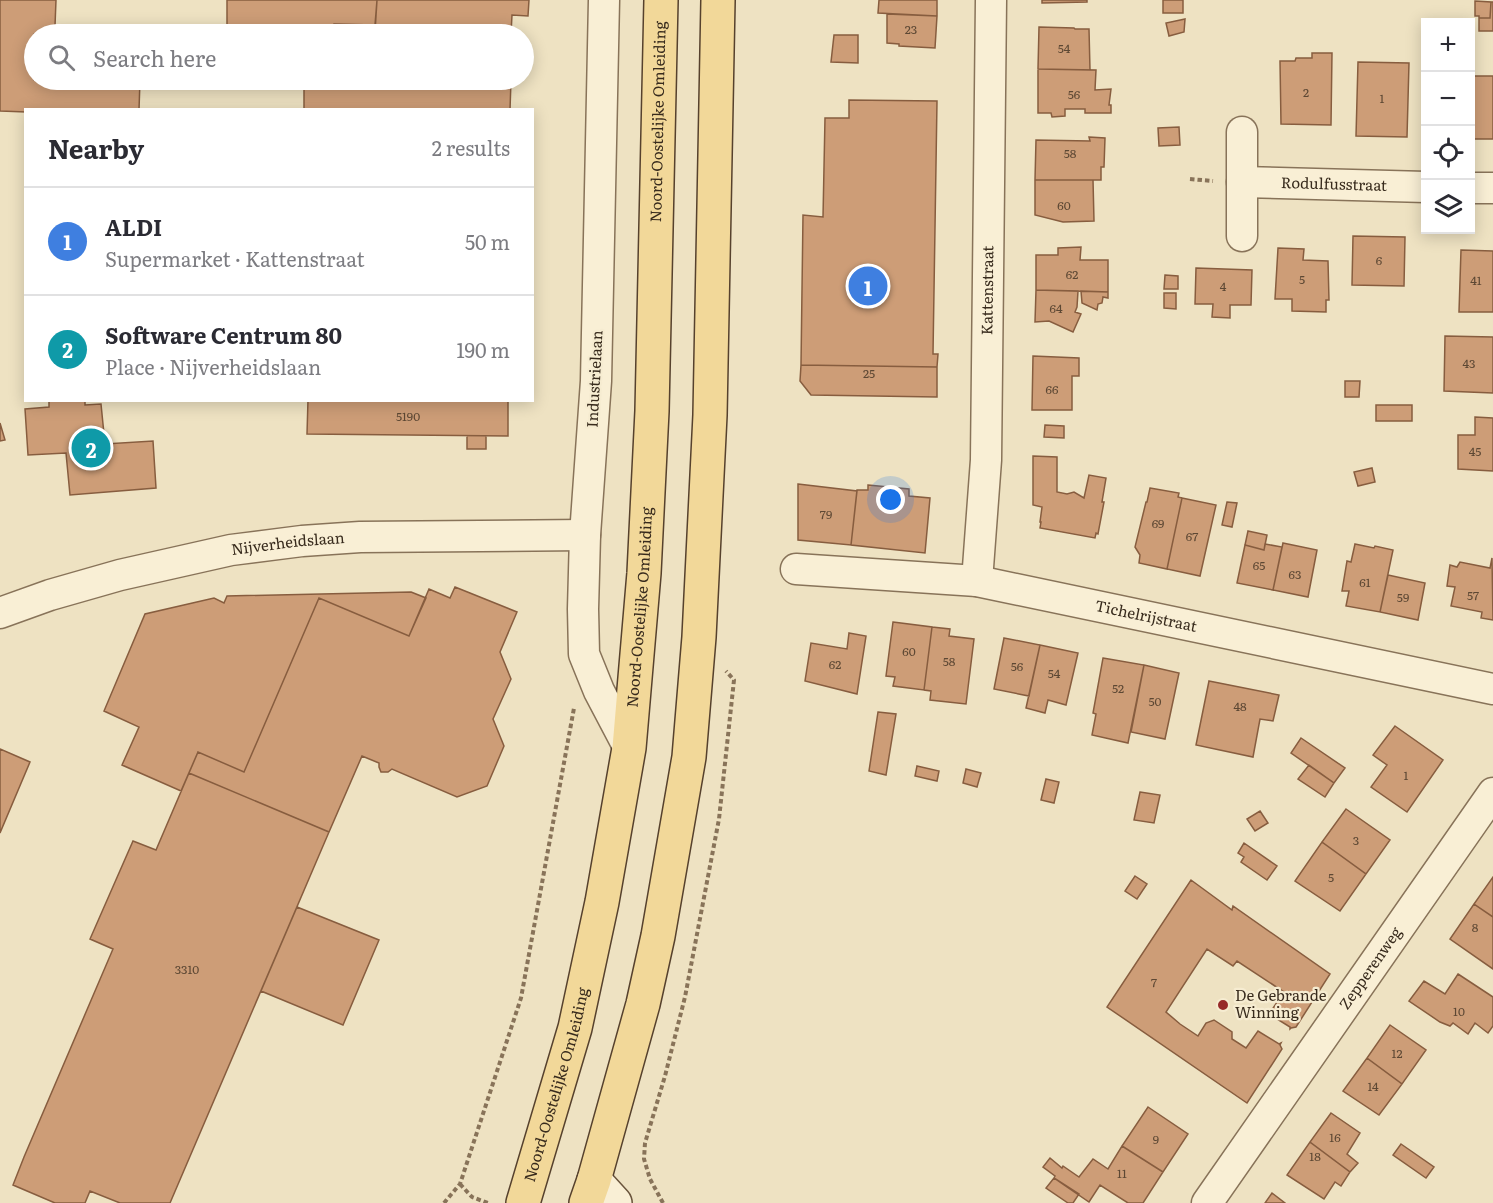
<!DOCTYPE html>
<html lang="en">
<head>
<meta charset="utf-8">
<style>
	body { margin:0; font-family:Literata,serif; background:#f7f7f7; color:#2b2b33 }
	.controls { position:absolute; right:18px; top:18px; display:grid; overflow:hidden; border-radius:0px; box-shadow:0 3px 15px #0003 }
	.controls button { width:54px; height:54px; display:grid; place-items:center; padding:0; border:0; border-bottom:2px solid #e1e1e2; background:#fff; color:#2b2b33; font:30px sans-serif }
	.you { position:absolute; left:891px; top:500px; width:21px; height:21px; margin:-15px; border:4px solid #fff; border-radius:50%; background:#1a73e8; box-shadow:0 0 0 9px #1a73e833 }
	.badge { display:grid; place-items:center; width:39px; height:39px; border-radius:50%; background:#7c3aed; color:#fff; font-size:20px; font-weight:700 }
	.pin { position:absolute; translate:-50% -50%; border:3px solid #fff; box-shadow:0 2px 6px #0006 }
	.list { margin:0; padding:0; list-style:none }
	h2 { display:flex; justify-content:space-between; align-items:center; height:78px; margin:0; padding:0 24px; font-size:26px }
	h2 small { font-size:20px; font-weight:400; color:#7c7c81 }
	.list li { display:grid; grid-template-columns:39px 1fr auto; gap:18px; align-items:center; box-sizing:border-box; height:108px; padding:0 24px; border-top:2px solid #e1e1e2 }
	.list b { display:block; font-size:22px; white-space:nowrap }
	.list p { margin:0; font-size:20px; white-space:nowrap; color:#7c7c81 }
	.list em { font-size:20px; font-style:normal; color:#7c7c81 }
	.icon { flex:none; width:33px; height:33px; fill:none; stroke:currentColor; stroke-width:2; stroke-linecap:round; stroke-linejoin:round }
	.map { position:relative; flex:none; width:1493px; height:1203px; overflow:hidden }
	.search { position:absolute; background:#fff; box-shadow:0 3px 15px #0003; left:24px; top:24px; width:510px; height:66px; display:flex; align-items:center; gap:15px; box-sizing:border-box; padding:0 21px; border-radius:33px; color:#7c7c81; font-size:22px }
	.panel { position:absolute; background:#fff; box-shadow:0 3px 15px #0003; left:24px; top:108px; width:510px; height:294px; border-radius:0px }
	.map>svg:first-child { display:block }
</style>
</head>
<body>
<div class="map">
<svg width="1493" height="1203" viewBox="0 0 1493 1203">
	<rect width="100%" height="100%" fill="#eee2c2"/>
	<!-- building -->
	<path fill="#cd9d77" stroke="#875d3f" stroke-width="1.5" d="M0,0h56l-1,26 85,3v5h-106v46h106l-1,30h-113v2l-26,-1z
		M227,0h150l-2,25 -41,-1 -1,7 -106,-4z
		M377,0h152l-1,16 -16,-1 -1,19h-79l-57,-2z
		M879,0h58v16l-59,-3z
		M1042,0h45v2l-45,1z
		M1163,0h20v13h-20z
		M1475,1l16,1 -1,16h-11v-2h-4z
		M1491,2h2v29h-14v-13h11z
		M887,14l50,2 -2,32 -36,-2v-2l-12,-1z
		M1185,19l-1,13 -15,4 -3,-13z
		M1039,27l35,1 1,1h14l1,41 -52,-1z
		M834,35h24v28l-27,-1z
		M1312,53h20l-1,72 -50,-1 -1,-63h15l1,-3h16z
		M1358,62l51,1 -2,74 -51,-1z
		M1038,69l58,1 -1,20 16,-1 -2,16h2v8h-26v-4h-20v7l-13,1 -1,-4h-13z
		M1473,76h20v63h-23v-37h2z
		M304,80h207l-1,30h-206z
		M849,100l88,1 -4,253h5l-1,13 -136,-2 2,-150 20,2 2,-99h24z
		M1179,127l1,18 -21,1 -1,-18z
		M1089,137l16,1 -1,29h-3v13h-66l1,-40 54,1z
		M1035,180h58l1,41 -31,1 -28,-7z
		M1353,236l52,1 -1,49 -52,-1z
		M1081,247l-1,13h28v32l-72,-2v-35h22v-7z
		M1278,248l26,1 -1,11 25,1 1,39h-3v12l-34,-1v-12h-17z
		M1461,250l32,1v61h-34z
		M1196,268l56,2 -1,35h-21v13l-18,-1 1,-13h-18z
		M1165,275l13,1v13h-14z
		M1036,290l42,1 -1,16 -2,5 6,2 -8,18 -24,-11 -14,1z
		M1081,291l27,1v6l-5,-1 -1,6 -4,1 -1,6 -15,-7z
		M1164,293h12v16l-12,-1z
		M1445,336l48,1v56l-49,-2z
		M1033,356l46,2v18h-7v34h-40z
		M801,365l136,2v30l-126,-2 -11,-14z
		M1345,381h15l-1,16h-14z
		M49,400h36v5l16,-1 4,40 48,-3 3,47 -86,7 -4,-42 -38,2 -3,-46 24,-2z
		M308,400h200v36l-201,-2z
		M1376,405h36v16h-36z
		M1475,417l18,1v53l-35,-2v-34h17z
		M0,423l5,17 -5,1z
		M1045,425l19,1v12l-20,-1z
		M467,436h19v13h-19z
		M1033,456l24,1v35l10,2 7,-2 10,6 5,-23 17,3 -4,24h2l-6,32 -2,-1 -1,5 -55,-10 1,-6h-1l2,-15 -9,-2z
		M1372,468l3,14 -17,4 -4,-14z
		M798,484l59,7 -6,54 -53,-5z
		M868,485l41,4v7l21,2 -5,55 -74,-8 6,-55h11z
		M1150,488l29,5 -1,4 4,1 -15,71 -28,-6 1,-8 -5,-8 11,-45h1z
		M1182,498l34,7 -16,71 -33,-7z
		M1227,502l10,1 -5,24 -10,-2z
		M1248,531l19,4 -3,15 -19,-5z
		M1283,543l34,7 -9,47 -35,-7z
		M1265,544l17,3 -9,43 -36,-7 8,-38 19,5z
		M1355,544l19,4 1,-2 18,4 -13,62 -34,-6 3,-15h-7l5,-30 4,1z
		M1492,558l1,62 -12,-2 1,-6 -31,-6 4,-19 -8,-1 3,-21 7,2 3,-5 30,6z
		M1388,575l37,8 -7,37 -38,-8z
		M455,587l62,25 -17,40 11,27 -18,40 11,27 -17,40 -30,11 -65,-28 -4,3h-7l-2,-5v-4l-17,-7 -33,76 -140,-59 9,-21 46,20 75,-174 90,38 20,-47 21,9z
		M411,592l15,6 -17,38 -90,-38 -75,174 -46,-20 -17,39 -59,-26 17,-38 -35,-16 41,-97 69,-16 10,5 3,-7z
		M893,622l39,5 -8,63 -31,-4 2,-9 -9,-1z
		M932,627l18,2 -1,7 25,3 -8,65 -36,-4 1,-9 -7,-1z
		M849,633l17,3 -9,58 -52,-13 6,-38 36,6z
		M1004,638l36,7 -11,51 -35,-7z
		M1040,645l38,8 -12,52 -18,-5 -3,13 -19,-5z
		M1103,658l41,7 -16,78 -36,-8 4,-21 -3,-1z
		M1144,665l35,8 -14,66 -34,-7z
		M1209,681l70,14 -6,26 -13,-2 -7,38 -57,-12z
		M878,712l18,2 -10,61 -17,-4z
		M1395,726l48,34 -36,52 -36,-25 16,-22 -14,-10z
		M1301,738l44,30 -11,15 -43,-30z
		M0,749l30,13 -30,71z
		M1309,765l25,18 -9,14 -27,-18z
		M917,766l22,5 -2,10 -22,-5z
		M966,769l15,4 -4,14 -14,-4z
		M189,773l140,59 -159,371h-50l-30,-12 -5,12h-30l-42,-18 11,-28 89,-208 -23,-10 43,-98 23,9z
		M1046,779l13,3 -5,21 -13,-3z
		M1140,792l20,3 -6,28 -20,-3z
		M1346,809l44,31 -24,34 -44,-32z
		M1260,811l8,12 -13,8 -8,-12z
		M1322,842l44,32 -26,37 -45,-30z
		M1244,843l33,23 -10,14 -26,-18 3,-5 -6,-4z
		M1135,876l12,8 -10,15 -12,-8z
		M1493,877v40l-19,-13z
		M1191,880l41,30 1,-4 97,68 -34,53 -5,1 -1,1v-2l-21,-13 15,-22 -47,-31 -4,5 -26,-17 -41,63 14,12 18,12 8,-13 8,-3 18,12v7l14,9 12,-17 21,13 2,-1 -1,2 2,4 -35,54 -140,-96z
		M1474,904l19,13v52l-43,-30z
		M297,907l82,33 -36,85 -82,-34z
		M1458,974l35,23v29l-5,7 -13,-10 -7,11 -15,-11 -3,3 -10,-4 -31,-21 15,-20 21,13z
		M1390,1025l36,25 -24,34 -35,-26z
		M1367,1058l35,26 -23,31 -36,-24z
		M1148,1107l40,27 -25,38 -41,-26z
		M1331,1113l29,20 -13,21 11,9 -8,9 -40,-30z
		M1310,1142l40,30 -9,14 -6,-4 -11,17 -37,-24z
		M1401,1144l33,23 -8,11 -33,-23z
		M1122,1146l41,26 -20,31h-15l-28,-18 -11,17 -35,-24 1,-2 -12,-9 7,-9 12,10 1,-2 16,11 14,-18 15,10z
		M1054,1178l25,16 -6,9h-5l-22,-15z
		M1272,1193l13,10h-20z"/>
	<g fill="none" stroke-linecap="round" stroke-linejoin="round">
		<defs>
			<g id="minor">
				<path d="M604,0l-8,381 -11,154 -2,74 1,45 15,37 30,57"/>
				<path d="M1242,132v104"/>
				<path id="s1" d="M1242,182l184,5"/>
				<path d="M1470,188h23"/>
				<path id="s2" d="M796,569l181,12 516,108"/>
				<path id="s3" d="M977,581l9,-121 5,-460"/>
				<path id="s4" d="M0,613l50,-18 70,-20 111,-25 71,-9 58,-4 225,-2"/>
				<path id="s5" d="M1207,1203l286,-410"/>
			</g>
			<path id="secondary" d="M594,1180l21,23"/>
			<g id="primary">
				<path id="s6" d="M523,1203l52,-175 27,-126 27,-154 15,-175 8,-162 9,-411"/>
				<path d="M586,1203l8,-23 49,-176 15,-68 31,-179 10,-120 11,-222 8,-415"/>
			</g>
		</defs>
		<!-- minor casing -->
		<use href="#minor" stroke="#887359" stroke-width="33"/>
		<!-- secondary casing -->
		<use href="#secondary" stroke="#6a543c" stroke-width="36"/>
		<!-- primary casing -->
		<use href="#primary" stroke="#56412d" stroke-width="36"/>
		<!-- path -->
		<path stroke="#887359" stroke-width="4" stroke-dasharray="4.5 3" stroke-linecap="butt" d="M1190,179l23,2
			M460,1184l12,13 16,6
			M444,1203l16,-19 61,-186 53,-290
			M663,1203l-13,-24 -6,-20 1,-16 20,-67 20,-79 34,-178 15,-139 -8,-9"/>
		<!-- minor -->
		<use href="#minor" stroke="#f9efd5" stroke-width="30"/>
		<!-- secondary -->
		<use href="#secondary" stroke="#f9efd5" stroke-width="33"/>
		<!-- primary -->
		<use href="#primary" stroke="#f2d899" stroke-width="33"/>
	</g>
	<!-- markers -->
	<circle fill="#972a29" stroke="#f6ecd1" stroke-width="2" cx="1223" cy="1005" r="6"/>
	<g text-anchor="middle" stroke-width="4.5" stroke-linejoin="round" paint-order="stroke">
		<!-- number labels -->
		<g font-size="12" fill="#5d4834">
			<text x="911" y="34">23</text>
			<text x="1064" y="53">54</text>
			<text x="1306" y="97">2</text>
			<text x="1074" y="99">56</text>
			<text x="1382" y="103">1</text>
			<text x="1070" y="158">58</text>
			<text x="1064" y="210">60</text>
			<text x="1379" y="265">6</text>
			<text x="1072" y="279">62</text>
			<text x="1302" y="284">5</text>
			<text x="1476" y="285">41</text>
			<text x="1223" y="291">4</text>
			<text x="1056" y="313">64</text>
			<text x="1469" y="368">43</text>
			<text x="869" y="378">25</text>
			<text x="1052" y="394">66</text>
			<text x="408" y="421">5190</text>
			<text x="1475" y="456">45</text>
			<text x="826" y="519">79</text>
			<text x="1158" y="528">69</text>
			<text x="1192" y="541">67</text>
			<text x="1259" y="570">65</text>
			<text x="1295" y="579">63</text>
			<text x="1365" y="587">61</text>
			<text x="1473" y="600">57</text>
			<text x="1403" y="602">59</text>
			<text x="909" y="656">60</text>
			<text x="949" y="666">58</text>
			<text x="835" y="669">62</text>
			<text x="1017" y="671">56</text>
			<text x="1054" y="678">54</text>
			<text x="1118" y="693">52</text>
			<text x="1155" y="706">50</text>
			<text x="1240" y="711">48</text>
			<text x="1406" y="780">1</text>
			<text x="1356" y="845">3</text>
			<text x="1331" y="882">5</text>
			<text x="1475" y="932">8</text>
			<text x="187" y="974">3310</text>
			<text x="1154" y="987">7</text>
			<text x="1459" y="1016">10</text>
			<text x="1397" y="1058">12</text>
			<text x="1373" y="1091">14</text>
			<text x="1335" y="1142">16</text>
			<text x="1156" y="1144">9</text>
			<text x="1315" y="1161">18</text>
			<text x="1122" y="1178">11</text>
		</g>
		<!-- street labels -->
		<g font-size="15" fill="#382b1d" stroke="#f6ecd1">
			<text dy="5" stroke="none"><textPath href="#s6" startOffset="1095">Noord-Oostelijke Omleiding</textPath></text>
			<text dy="5" stroke="none"><textPath href="#s1" startOffset="92">Rodulfusstraat</textPath></text>
			<text dy="5" stroke="none"><textPath href="#s3" startOffset="291">Kattenstraat</textPath></text>
			<text transform="translate(595 379) rotate(-87)" y="5">Industrielaan</text>
			<text dy="5" stroke="none"><textPath href="#s4" startOffset="297">Nijverheidslaan</textPath></text>
			<text dy="5" stroke="none"><textPath href="#s6" startOffset="609">Noord-Oostelijke Omleiding</textPath></text>
			<text dy="5" stroke="none"><textPath href="#s2" startOffset="354">Tichelrijstraat</textPath></text>
			<text dy="5" stroke="none"><textPath href="#s5" startOffset="286">Zepperenweg</textPath></text>
			<text dy="5" stroke="none"><textPath href="#s6" startOffset="123">Noord-Oostelijke Omleiding</textPath></text>
		</g>
		<!-- poi labels -->
		<g font-size="15" fill="#382b1d" stroke="#f6ecd1" text-anchor="start">
			<text x="1235" y="1001">De Gebrande<tspan x="1235" dy="17">Winning</tspan></text>
		</g>
	</g>
</svg>
<div class="controls">
<button>+</button>
<button>−</button>
<button><svg class="icon" aria-label="locate" viewBox="0 0 24 24"><circle cx="12" cy="12" r="6"/><path d="M12 2v4M12 18v4M2 12h4M18 12h4"/></svg></button>
<button><svg class="icon" aria-label="layers" viewBox="0 0 24 24"><path d="M12 4l9 5-9 5-9-5zM3 14l9 5 9-5"/></svg></button>
</div>
<div class="you"></div>
<div class="pin badge" style="left:868px;top:286px;background:#3f7fe0">1</div>
<div class="pin badge" style="left:91px;top:448px;background:#0f9aa8">2</div>
<div class="search"><svg class="icon" aria-label="search" viewBox="0 0 24 24"><circle cx="10" cy="10" r="6"/><path d="M15 15l6 6"/></svg>Search here</div>
<section class="panel">
<h2>Nearby<small>2 results</small></h2>
<ul class="list">
<li><span class="badge" style="background:#3f7fe0">1</span><div><b>ALDI</b><p>Supermarket · Kattenstraat</p></div><em>50 m</em></li>
<li><span class="badge" style="background:#0f9aa8">2</span><div><b>Software Centrum 80</b><p>Place · Nijverheidslaan</p></div><em>190 m</em></li>
</ul>
</section>
</div>
</body>
</html>
